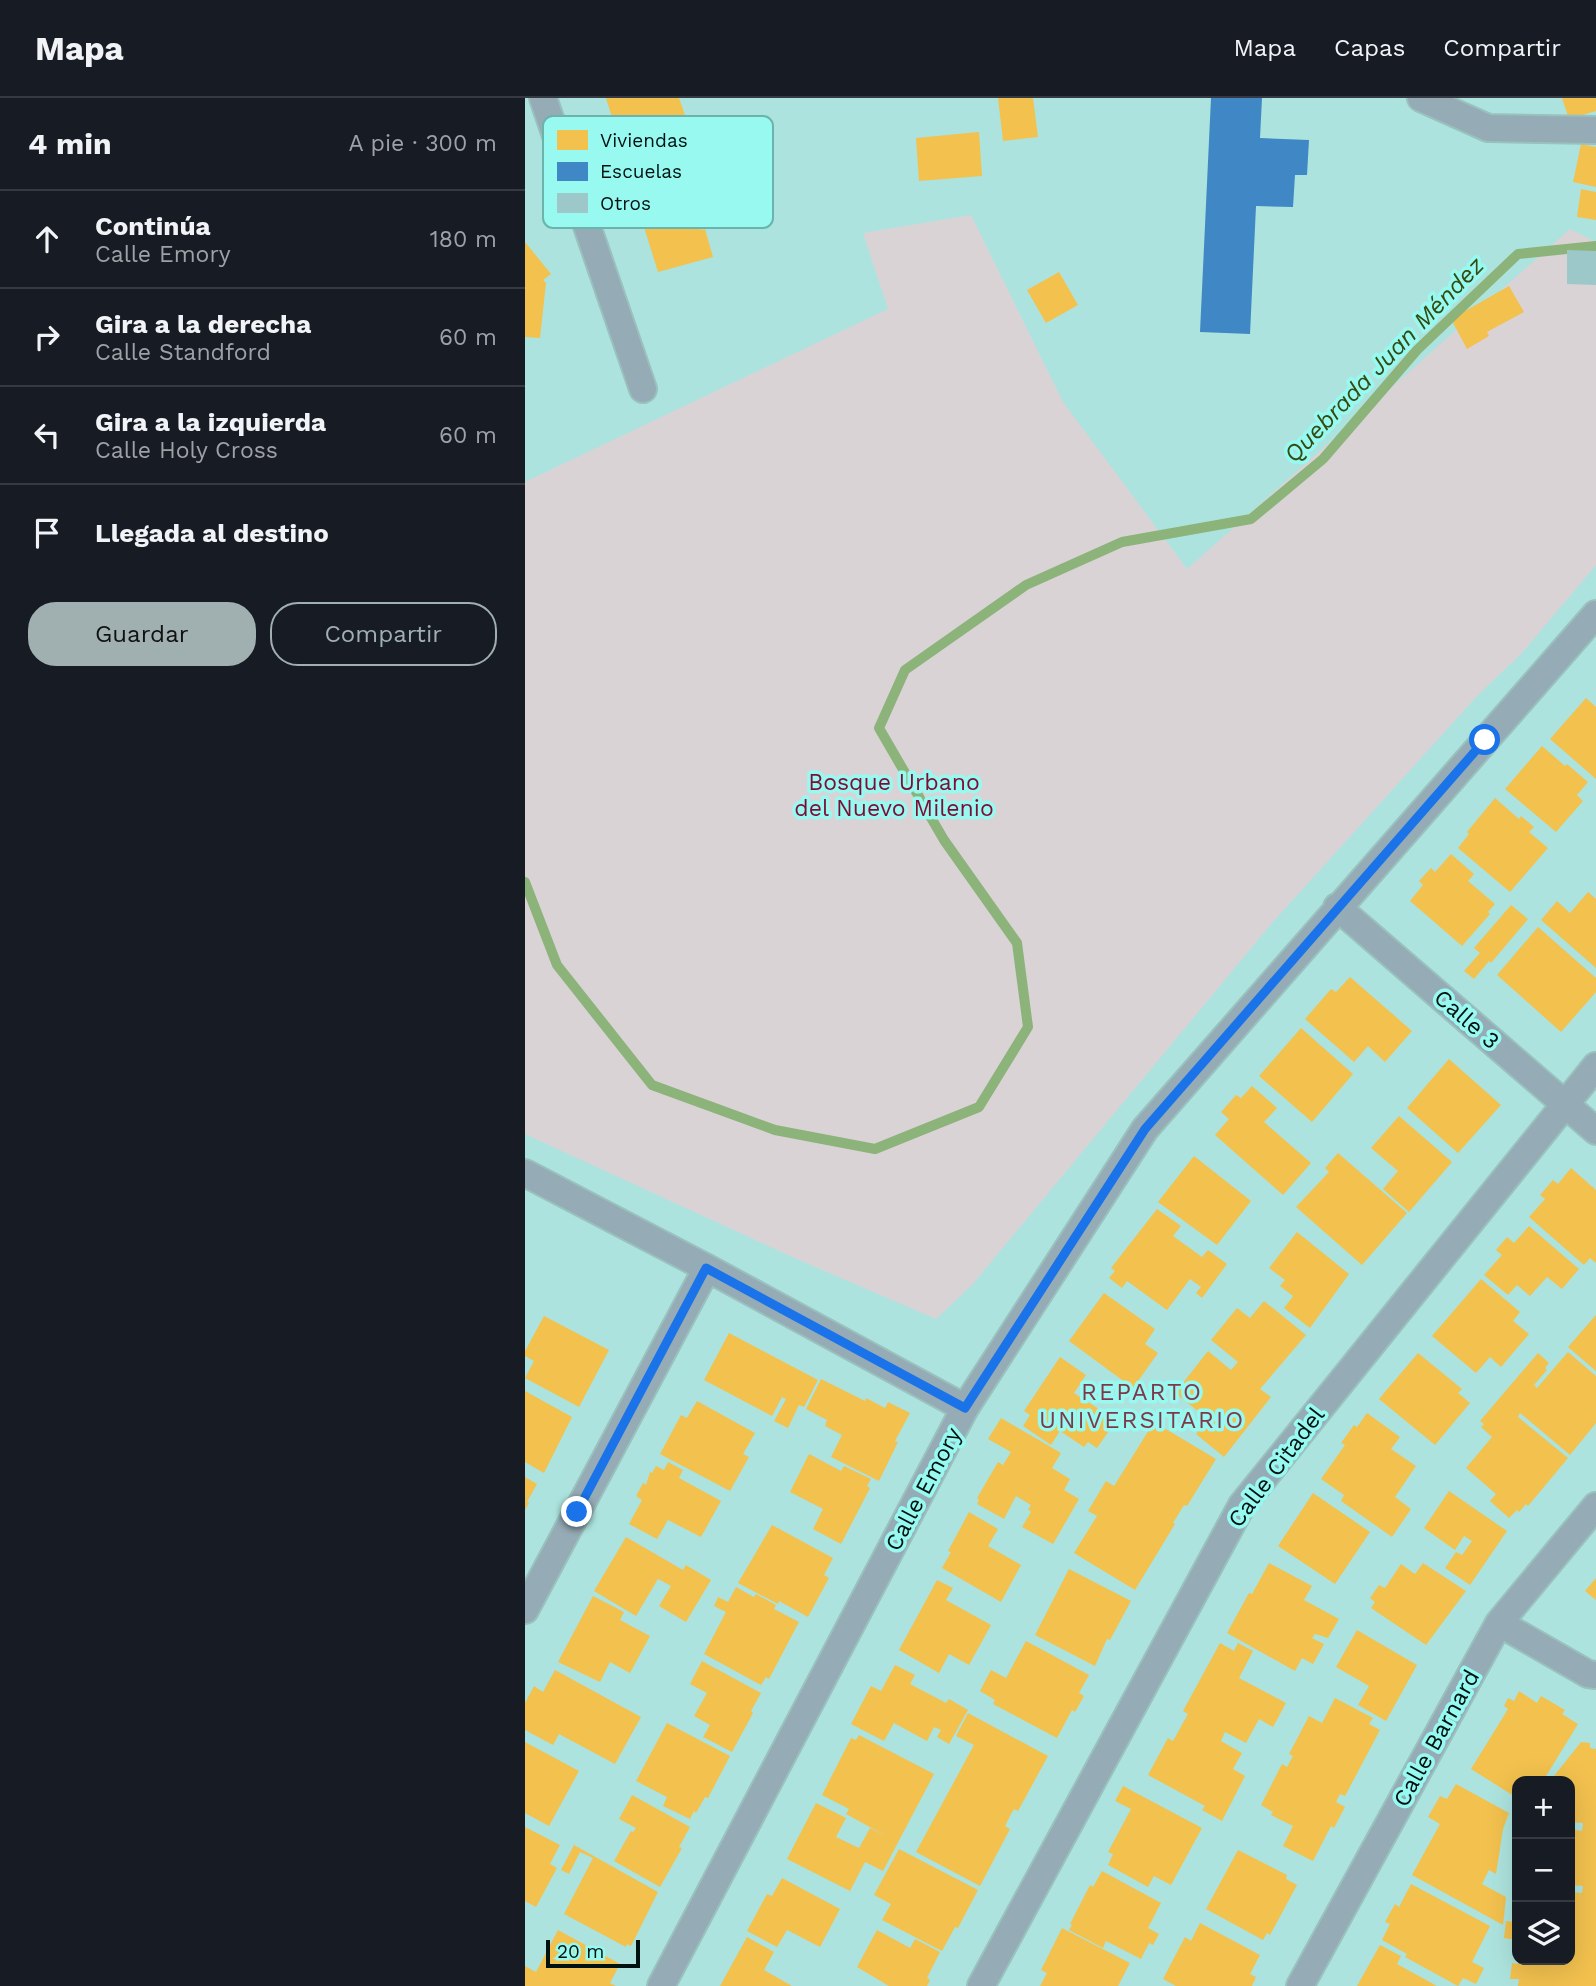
<!DOCTYPE html>
<html lang="es">
<head>
<meta charset="utf-8">
<style>
	body { margin:0; font-family:"Work Sans",sans-serif; background:#242831; color:#f1f3f6 }
	.controls { position:absolute; right:21px; bottom:21px; display:grid; overflow:hidden; border-radius:14px; box-shadow:0 7px 28px #0002 }
	.controls button { width:63px; height:63px; display:grid; place-items:center; padding:0; border:0; border-bottom:2px solid #363941; background:#171b24; color:#f1f3f6; font:35px sans-serif }
	.scale { position:absolute; left:21px; bottom:18px; width:94px; box-sizing:border-box; padding-left:7px; border:4px solid #001210; border-top:0; font-size:19px; line-height:24px; white-space:nowrap; color:#001210; -webkit-text-stroke:5px #97f9f0; paint-order:stroke }
	.stop { position:absolute; width:21px; height:21px; margin:-16px; border:5px solid #1a73e8; border-radius:50%; background:#fff }
	.stop.end { background:#1a73e8; border-color:#fff; box-shadow:0 2px 7px #0008 }
	.list { margin:0; padding:0; list-style:none }
	h2 { display:flex; justify-content:space-between; align-items:center; height:91px; margin:0; padding:0 28px; font-size:30px }
	h2 small { font-size:23px; font-weight:400; color:#9ea1a6 }
	.list li { display:grid; grid-template-columns:46px 1fr auto; gap:21px; align-items:center; box-sizing:border-box; height:98px; padding:0 28px; border-top:2px solid #363941 }
	.list b { display:block; font-size:26px; white-space:nowrap }
	.list p { margin:0; font-size:23px; white-space:nowrap; color:#9ea1a6 }
	.list em { font-size:23px; font-style:normal; color:#9ea1a6 }
	.actions { display:flex; gap:14px; padding:21px 28px }
	.actions a { flex:1; padding:16px 0; border:2px solid #a0afaf; border-radius:28px; text-align:center; font-size:24px; color:#a0afaf }
	.actions .main { background:#a0afaf; color:#111 }
	.icon { flex:none; width:38px; height:38px; fill:none; stroke:currentColor; stroke-width:2; stroke-linecap:round; stroke-linejoin:round }
	.map { position:relative; flex:none; width:1071px; height:1888px; overflow:hidden }
	header { display:flex; align-items:center; gap:42px; box-sizing:border-box; height:98px; padding:0 35px; background:#171b24; border-bottom:2px solid #363941 }
	header strong { font-size:33px }
	nav { display:flex; gap:38px; margin-inline-start:auto; font-size:24px }
	main { display:flex }
	aside { flex:1; background:#171b24 }
	.map>svg:first-child { display:block }
</style>
</head>
<body>
<header>
<strong>Mapa</strong>
<nav><a>Mapa</a><a>Capas</a><a>Compartir</a></nav>
</header>
<main>
<aside>
<h2>4 min<small>A pie · 300 m</small></h2>
<ul class="list">
<li><svg class="icon" aria-label="ahead" viewBox="0 0 24 24"><path d="M12 20V5M6 11l6-6 6 6"/></svg><div><b>Continúa</b><p>Calle Emory</p></div><em>180 m</em></li>
<li><svg class="icon" aria-label="right" viewBox="0 0 24 24"><path d="M7 20v-9h11M14 6l5 5-5 5"/></svg><div><b>Gira a la derecha</b><p>Calle Standford</p></div><em>60 m</em></li>
<li><svg class="icon" aria-label="left" viewBox="0 0 24 24"><path d="M17 20v-9H6M10 6l-5 5 5 5"/></svg><div><b>Gira a la izquierda</b><p>Calle Holy Cross</p></div><em>60 m</em></li>
<li><svg class="icon" aria-label="arrive" viewBox="0 0 24 24"><path d="M6 21V4h12l-3 4 3 4H6"/></svg><div><b>Llegada al destino</b></div></li>
</ul>
<div class="actions"><a class="main">Guardar</a><a>Compartir</a></div>
</aside>
<div class="map">
<svg width="1071" height="1888" viewBox="0 0 1071 1888">
	<rect width="100%" height="100%" fill="#ade3de"/>
	<!-- green -->
	<path fill="#d9d3d6" d="M446,117l92,187 124,167 383,-340 26,13v323l-75,89 -43,41 -206,228 -300,362 -36,34 -146,-63 -265,-122v-652l363,-173 -25,-76z"/>
	<!-- homes -->
	<path fill="#f2c14e" d="M81,0h73l8,23 -67,22z
		M473,0h35l5,39 -35,4z
		M1037,0h34v13l-27,8z
		M454,34l3,44 -63,5 -3,-43z
		M1056,46l15,3v40l-23,-5z
		M186,63l14,45 -28,8 4,16 4,-1 8,28 -55,15 -15,-48 -5,1 -2,-9 11,-4 -9,-29z
		M1056,91l15,3v28l-19,-3z
		M0,144l26,32 -8,6 3,3 -6,55 -15,-1z
		M534,174l19,33 -32,18 -19,-33z
		M984,188l15,26 -37,20 2,4 -22,13 -16,-30z
		M1061,600l10,9v72l-46,-40z
		M1017,648l23,20 2,-2 21,18 -11,13 6,6 -27,31 -51,-43z
		M970,700l24,21 2,-3 13,11 -5,5 19,16 -38,44 -52,-44 11,-14 -2,-2z
		M926,756l23,20 -6,7 27,23 -7,8 2,2 -28,32 -52,-45 13,-16 -4,-4 12,-13 4,4z
		M1063,794l8,7v69l-55,-48 16,-19 13,12z
		M986,807l17,14 -37,44 -2,-2 -15,18 -10,-8 16,-18 -6,-5z
		M1013,829l58,51v14l-35,40 -64,-57z
		M825,879l62,54 -27,31 -17,-16 -14,16 -49,-43 26,-30 5,3z
		M776,930l52,46 -41,48 -53,-46z
		M924,961l52,46 -43,48 -51,-45z
		M727,988l25,22 -13,14 47,41 -28,32 -68,-60 14,-16 -8,-7 15,-17 5,3z
		M874,1018l53,46 -43,50 -26,-23 15,-18 -27,-23z
		M813,1055l69,60 -45,52 -66,-58 33,-35 -4,-4z
		M669,1058l57,45 -34,44 -59,-43z
		M1046,1070l25,22v73l-6,-5 -6,7 -55,-48 16,-18 -5,-4 13,-15 5,4z
		M632,1111l24,17 -8,10 29,21 6,-7 19,14 -25,34 -6,-5 5,-6 -11,-8 -23,31 -40,-29 -5,7 -13,-10 6,-7 -4,-3z
		M1004,1128l50,43 -17,20 -15,-12 -17,19 -13,-11 -9,10 -24,-20 18,-20 -6,-5 11,-13 7,6z
		M772,1134l52,42 -39,54 -26,-20 9,-12 -13,-10 5,-6 -16,-12z
		M956,1181l39,33 -7,9 16,13 -28,33 -11,-10 -14,16 -44,-37z
		M579,1195l51,36 -10,15 13,9 -25,35 -64,-47z
		M739,1203l42,34 -46,54 11,8 -47,60 -28,-23 12,-15 -33,-26 33,-42 23,19 7,-8 -27,-22 26,-32 13,10z
		M1071,1217v56l-28,-24z
		M19,1218l65,34 -30,57 -54,-29 9,-17 -9,-5v-5z
		M204,1235l89,47 -14,27 -5,-2 -11,23 -14,-7 12,-22 -4,-2 -10,19 -68,-36z
		M1043,1254l28,24v47l-26,32 -50,-42 -2,4 50,41 -40,48 -2,-2 -7,8 -2,-2 -8,8 -19,-17 6,-7 -30,-26 26,-31 -11,-10 3,-3 -4,-3 58,-68 11,10 -4,5 2,2 -13,15 3,3z
		M893,1255l44,36 -4,4 12,10 -35,42 -56,-46z
		M535,1259l26,18 -12,18 31,20 -2,4 10,8 -16,23 -9,-6 -4,5 -24,-16 -9,14 -28,-19 7,-11 -6,-4z
		M296,1281l44,22 1,-3 19,10 3,-6 22,11 -15,28 3,1 -19,39 -48,-24 11,-22 -17,-9 2,-6 -21,-11z
		M0,1293l47,26 -28,56 -19,-11z
		M172,1303l58,32 -12,21 6,3 -19,34 -70,-37 21,-39 6,3z
		M842,1315l33,24 -9,12 25,17 -21,31 16,12 -19,28 -51,-36 3,-6 -23,-16 24,-34 -4,-2 13,-18 3,2z
		M476,1320l60,35 -9,15 18,11 -6,11 15,9 -26,45 -31,-17 9,-15 -3,-3 3,-4 -15,-9 -12,23 -27,-15 2,-4 -2,-2 21,-36 5,3 8,-13 -23,-13z
		M629,1324l62,37 -29,47 -3,-1 -11,18 2,1 -40,66 -61,-37 23,-37 -9,-5 18,-30 8,5z
		M284,1356l32,17 3,-5 27,13 -4,7 3,2 -29,56 -28,-15 10,-20 -33,-17z
		M143,1364l15,8 -4,8 42,23 -20,36 -33,-17 -11,19 -28,-15 13,-24 -6,-4 7,-13 3,2 4,-13 2,1 4,-7 8,4z
		M0,1379l12,7 -10,18 2,1 -4,7z
		M924,1393l58,40 -37,54 -25,-17 11,-16 6,3 10,-14 -8,-5 -9,14 -31,-22z
		M788,1395l57,39 -35,52 -57,-38z
		M444,1414l29,17 -10,17 33,19 -20,37 -59,-34 9,-16 -3,-1z
		M247,1427l61,33 -9,17 5,3 -21,39 -29,-16 -1,3 -40,-21z
		M101,1439l57,33 3,-5 25,15 -25,42 -27,-16 12,-20 -13,-7 -22,37 -42,-25z
		M744,1465l43,23 -8,14 35,19 -11,19 -13,-4 -3,4 12,6 -11,20 -11,-6 -7,13 -68,-38 22,-40 3,1z
		M898,1465l43,28 -40,54 -55,-37 4,-6 -5,-4 9,-13 6,3 16,-24 14,10z
		M544,1471l62,32 -21,39 -3,-1 -12,27 -60,-31z
		M1071,1480v22l-11,-9z
		M412,1482l16,8 -7,12 45,25 -22,40 -20,-11 -10,19 -40,-23z
		M211,1489l18,10 2,-3 20,11 -2,4 25,13 -30,57 -3,-2 -5,8 -57,-31 22,-42 -12,-6 4,-9 10,5z
		M68,1498l31,16 -4,8 30,16 -20,37 -20,-11 -10,20 -42,-20z
		M832,1532l60,35 -31,56 -28,-16 11,-19 -33,-19z
		M501,1543l63,34 -10,18 5,3 -9,16 -3,-2 -15,28 -64,-34 2,-4 -15,-9 11,-21 15,8z
		M695,1545l14,8 4,-8 15,8 -14,27 47,25 -13,24 -14,-8 -13,24 -21,-11 -4,9 21,12 -9,16 12,7 -23,45 -20,-11 3,-4 -57,-31 20,-37 5,3 15,-27 -5,-3z
		M177,1563l59,32 -10,18 2,2 -21,39 -29,-15 7,-12 -16,-9 13,-23 -17,-9z
		M370,1567l20,10 -5,9 36,19 3,-4 19,11 -19,34 -12,-7 4,-7 -7,-3 -7,14 -33,-18 -10,18 -33,-17 20,-38 10,5z
		M30,1572l86,47 -26,47 -56,-30 -6,11 -28,-15v-27l9,-17 9,6z
		M994,1593l18,12 4,-7 24,14 -3,4 16,10 -35,57h-26v17l-46,-29 37,-60 -4,-3 4,-8 6,3z
		M810,1600l38,20 -4,6 11,6 -35,66 -5,-2 -4,8 9,5 -11,21 -3,-2 -18,35 -30,-15 10,-20 -22,-11 2,-3 -12,-7 21,-41 5,3 6,-11 -4,-2 20,-38 13,7z
		M443,1615l80,43 -30,55 -4,-2 -4,7 -5,10 5,3 -30,57 -64,-34 58,-107 -18,-9z
		M142,1625l63,33 -22,42 -3,-1 -9,16 -2,-2 -4,8 -27,-13 4,-9 -31,-16z
		M334,1637l75,39 -51,97 -18,-9 -15,29 -63,-32 29,-56 30,15 -10,19 23,11 11,-20 18,9 -42,-23 3,-5 -27,-14 29,-57 5,2z
		M0,1644l54,29 -30,55 -24,-13z
		M1056,1644l9,1v5l6,1v237h-78l1,-7h-9l2,-16 6,1 1,-4h51v-68l12,1 1,-7 -13,-1v-56l12,2 1,-8 -13,-1v-41h-20z
		M931,1686l53,29 -6,16 -7,45 -7,-4 -7,14 24,13 -3,28 -91,-50 28,-51 -12,-7 12,-21 7,3z
		M598,1688l79,42 -31,57 -17,-9 -6,11 -40,-22 5,-11 -5,-2 23,-43 -16,-8z
		M107,1697l58,32 -11,20 3,1 -22,39 -46,-26 17,-30 2,1 3,-4 -17,-9z
		M0,1729l35,18 -10,19 7,4 -21,39 -11,-6z
		M49,1747l84,47 -27,54 -4,-2 -1,3 -62,-33 29,-56 -13,-6 -11,22 -8,-4z
		M374,1751l79,41 -20,38 -3,-1 -13,24 -60,-31 9,-16 -17,-9z
		M713,1752l49,25 -1,4 11,6 -27,50 -3,-2 -4,7 -57,-31z
		M577,1773l59,32 -13,25 11,6 -6,11 -4,-2 -8,16 -35,-18 -3,7 -34,-18 3,-5 -2,-1 20,-39 3,2z
		M257,1780l58,31 -20,38 -33,-17 -10,17 -30,-16 20,-37 5,2z
		M886,1786l79,42 -18,36 12,6 -8,16 -13,-6 -5,8 -53,-29 2,-3 -25,-14 8,-16 -5,-2 10,-18 4,3z
		M981,1823l11,1v18l-13,-2z
		M675,1825l60,32 -10,19 6,3 -4,9h-76l-13,-7 22,-42 6,4z
		M537,1830l68,35 -12,23h-78l7,-13 -6,-3z
		M33,1832l62,34 -10,19 6,3h-91v-20l11,6z
		M352,1832l33,18 5,-9 25,13 -13,26 3,2 -3,6h-38l-32,-19z
		M222,1839l27,15 -10,18 28,16h-72z
		M855,1847l21,11 -4,8 40,22h-80z"/>
	<!-- schools -->
	<path fill="#3f88c5" d="M686,0h51l-2,40 49,2 -2,35h-12l-2,32 -37,-1 -6,128 -50,-2z"/>
	<g fill="none" stroke-linecap="round" stroke-linejoin="round">
		<!-- stream -->
		<path stroke="#8cb379" stroke-width="10" d="M0,784l32,83 95,120 123,45 100,19 104,-42 49,-80 -11,-84 -73,-103 -65,-112 26,-58 121,-85 96,-43 129,-23 72,-60 94,-109 101,-96 78,-8"/>
	</g>
	<!-- building -->
	<path fill="#9dc8c9" d="M1042,152l29,1v34l-29,-1z"/>
	<g fill="none" stroke-linecap="round" stroke-linejoin="round">
		<defs>
			<path id="minor" d="M18,0l100,291
				M896,0l67,30 108,2
				M812,809l259,224
				M0,1075l182,95 258,140
				M0,1512l182,-342
				M974,1525l89,51 8,1
				M136,1888l304,-578 180,-279 451,-515
				M456,1888l261,-481 354,-439
				M775,1888l199,-363 97,-117"/>
		</defs>
		<!-- minor casing -->
		<use href="#minor" stroke="#99c1be" stroke-width="30"/>
		<!-- minor -->
		<use href="#minor" stroke="#95abb6" stroke-width="26"/>
	</g>
	<g fill="none" stroke-linecap="round" stroke-linejoin="round">
		<!-- route -->
		<path stroke="#1a73e8" stroke-width="9" d="M52,1414l129,-244 259,140 180,-279 340,-389"/>
	</g>
	<g text-anchor="middle" stroke-width="7" stroke-linejoin="round" paint-order="stroke">
		<!-- park labels -->
		<g font-size="23" fill="#7d0d35" stroke="#97f9f0">
			<text x="369" y="692">Bosque Urbano<tspan x="369" dy="26">del Nuevo Milenio</tspan></text>
		</g>
		<!-- street labels -->
		<g font-size="23" fill="#001210" stroke="#97f9f0">
			<text transform="translate(942 921) rotate(41)" y="8">Calle 3</text>
			<text transform="translate(751 1369) rotate(-53)" y="8">Calle Citadel</text>
			<text transform="translate(398 1391) rotate(-62)" y="8">Calle Emory</text>
			<text transform="translate(911 1640) rotate(-61)" y="8">Calle Barnard</text>
		</g>
		<!-- water labels -->
		<g font-size="24" font-style="italic" fill="#344a0f" stroke="#97f9f0">
			<text transform="translate(859 262) rotate(-46)" y="8">Quebrada Juan Méndez</text>
		</g>
		<!-- neighbourhood labels -->
		<g font-size="24" letter-spacing="2" fill="#7f3849" stroke="#97f9f0">
			<text x="617" y="1302">REPARTO<tspan x="617" dy="28">UNIVERSITARIO</tspan></text>
		</g>
	</g>
	<!-- legend -->
	<rect x="18" y="18" width="230" height="112" rx="10" fill="#97f9f0" stroke="#6ab4ad" stroke-width="2"/>
	<rect x="32" y="32" width="31" height="20" fill="#f2c14e"/>
	<rect x="32" y="64" width="31" height="19" fill="#3f88c5"/>
	<rect x="32" y="95" width="31" height="20" fill="#9dc8c9"/>
	<g font-size="19" fill="#001210">
		<text x="75" y="49">Viviendas</text>
		<text x="75" y="80">Escuelas</text>
		<text x="75" y="112">Otros</text>
	</g>
</svg>
<div class="controls">
<button>+</button>
<button>−</button>
<button><svg class="icon" aria-label="layers" viewBox="0 0 24 24"><path d="M12 4l9 5-9 5-9-5zM3 14l9 5 9-5"/></svg></button>
</div>
<div class="scale">20 m</div>
<div class="stop" style="left:960px;top:642px"></div>
<div class="stop end" style="left:52px;top:1414px"></div>
</div>
</main>
</body>
</html>
